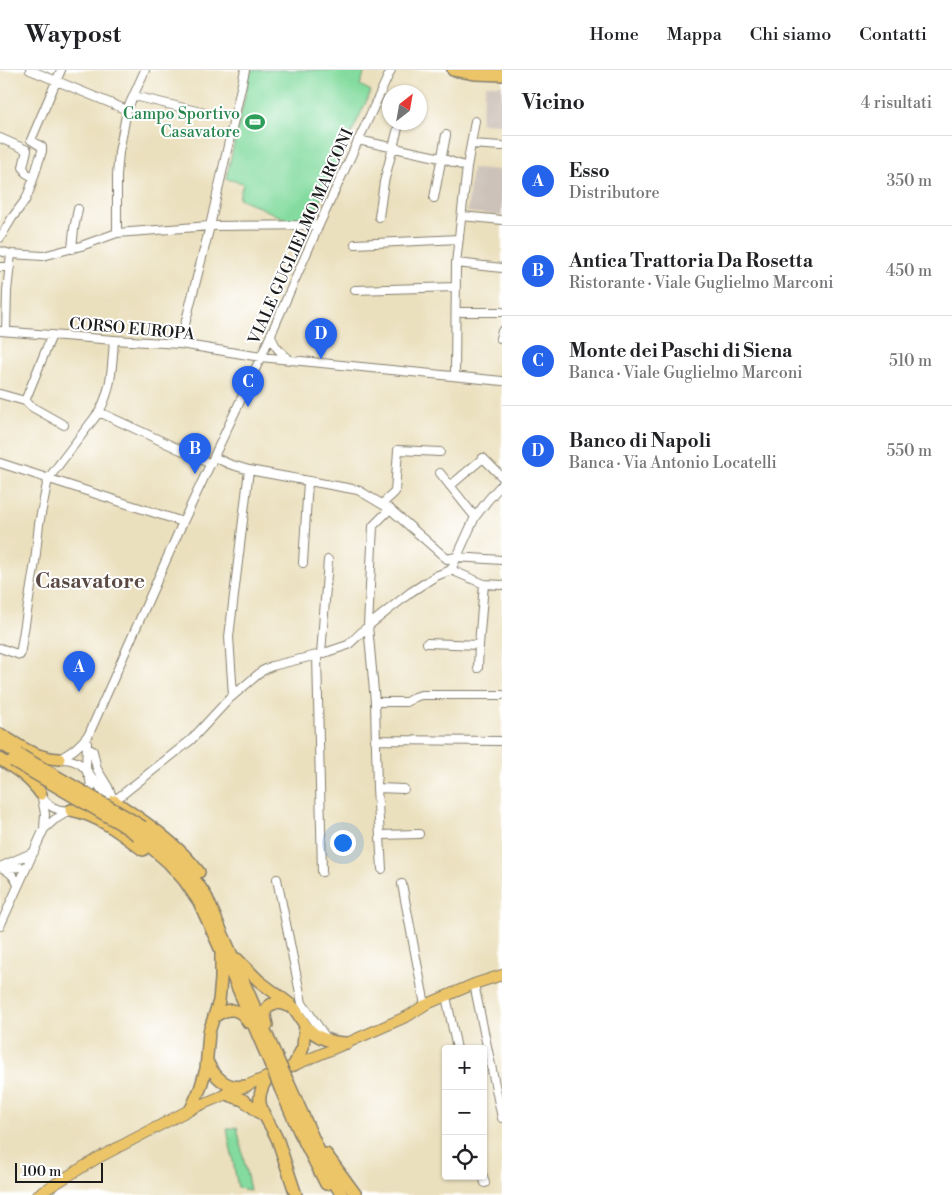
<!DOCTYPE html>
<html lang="it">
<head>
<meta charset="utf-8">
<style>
	body { margin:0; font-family:"Libre Bodoni",serif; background:#f2f2f2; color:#202124 }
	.controls { position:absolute; right:15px; bottom:15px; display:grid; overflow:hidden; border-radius:5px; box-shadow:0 1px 4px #0004 }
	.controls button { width:45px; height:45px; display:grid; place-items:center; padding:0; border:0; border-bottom:1px solid #e0e0e0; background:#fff; color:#202124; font:25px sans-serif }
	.compass { position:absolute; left:382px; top:15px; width:45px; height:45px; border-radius:50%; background:#fff; box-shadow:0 1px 4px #0004; rotate:31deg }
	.scale { position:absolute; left:15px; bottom:12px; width:88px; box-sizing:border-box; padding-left:5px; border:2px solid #1c1c1c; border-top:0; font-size:14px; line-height:18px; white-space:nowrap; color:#1c1c1c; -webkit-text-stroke:4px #fff; paint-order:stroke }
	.you { position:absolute; left:342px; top:772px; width:18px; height:18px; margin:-12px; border:4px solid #fff; border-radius:50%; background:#1a73e8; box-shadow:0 0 0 8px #1a73e833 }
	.badge { display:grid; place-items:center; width:32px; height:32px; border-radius:50%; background:#2563eb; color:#fff; font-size:16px; font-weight:700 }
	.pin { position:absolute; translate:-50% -41px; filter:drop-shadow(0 1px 2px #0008) }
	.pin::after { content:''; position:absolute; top:26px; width:18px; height:15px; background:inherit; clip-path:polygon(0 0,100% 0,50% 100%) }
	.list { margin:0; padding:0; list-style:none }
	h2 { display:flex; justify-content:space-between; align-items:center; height:65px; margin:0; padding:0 20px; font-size:21px }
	h2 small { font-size:16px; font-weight:400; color:#757577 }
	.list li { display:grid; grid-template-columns:32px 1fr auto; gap:15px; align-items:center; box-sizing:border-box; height:90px; padding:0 20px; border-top:1px solid #e0e0e0 }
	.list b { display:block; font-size:19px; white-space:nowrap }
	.list p { margin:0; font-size:16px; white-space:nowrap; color:#757577 }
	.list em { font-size:16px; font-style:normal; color:#757577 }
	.icon { flex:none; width:28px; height:28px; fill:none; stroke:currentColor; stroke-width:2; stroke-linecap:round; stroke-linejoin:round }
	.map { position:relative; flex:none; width:502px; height:1125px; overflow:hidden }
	header { display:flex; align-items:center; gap:30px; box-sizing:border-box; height:70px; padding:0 25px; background:#fff; border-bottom:1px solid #e0e0e0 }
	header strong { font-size:24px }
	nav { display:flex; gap:28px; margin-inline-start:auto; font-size:18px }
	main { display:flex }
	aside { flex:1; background:#fff }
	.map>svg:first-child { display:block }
</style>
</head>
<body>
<header>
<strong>Waypost</strong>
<nav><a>Home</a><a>Mappa</a><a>Chi siamo</a><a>Contatti</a></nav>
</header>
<main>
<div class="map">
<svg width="502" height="1125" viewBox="0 0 502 1125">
	<rect width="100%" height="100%" fill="#fff"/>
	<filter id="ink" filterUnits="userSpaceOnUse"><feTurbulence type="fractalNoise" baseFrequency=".02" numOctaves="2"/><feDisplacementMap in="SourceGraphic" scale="10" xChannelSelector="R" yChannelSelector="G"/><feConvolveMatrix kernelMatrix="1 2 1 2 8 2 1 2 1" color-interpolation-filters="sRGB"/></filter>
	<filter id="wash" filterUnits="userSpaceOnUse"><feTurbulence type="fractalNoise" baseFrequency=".0096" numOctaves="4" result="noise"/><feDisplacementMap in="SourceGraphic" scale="20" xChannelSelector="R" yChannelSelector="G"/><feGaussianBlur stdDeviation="1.12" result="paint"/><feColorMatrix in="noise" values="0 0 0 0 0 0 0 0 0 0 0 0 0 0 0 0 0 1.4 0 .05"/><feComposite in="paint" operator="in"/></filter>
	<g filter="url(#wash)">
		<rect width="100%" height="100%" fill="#ebe0be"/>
		<!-- industrial -->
		<path fill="#ccc2b9" d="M486,15h16v39l-22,-1z
			M472,98l30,2v46l-35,-4z"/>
		<!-- green -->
		<path fill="#83db9f" stroke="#507c5e" d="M251,0h111l2,4 -4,11 11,6 -60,130 -19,1 -53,-24 4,-15 -17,-4z
			M237,1057l13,63 -12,-2 -11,-59z"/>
	</g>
	<g filter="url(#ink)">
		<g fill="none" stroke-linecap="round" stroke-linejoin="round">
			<defs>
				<path id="minor" d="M30,0l97,40
					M134,26l71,17
					M0,68l27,12 -4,17 3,6 7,4
					M358,70l83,18 26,9
					M471,74l31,2
					M434,128l12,-63
					M462,146l40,4
					M379,147l5,-35 14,-54
					M117,163v-58l2,-23 8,-42 18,-40
					M0,168l12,-20 14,-19 4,-10 12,-38v-4l-11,-7 30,-70
					M355,174l104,-5
					M72,179l2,-20 4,-20
					M0,181l11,3 32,2 38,-10 36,-13 93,-7 109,-1
					M456,193l46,5
					M0,197h10
					M355,220l101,-3
					M456,242h46
					M0,261l114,9 66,4 81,13 241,24
					M6,261l1,-40 4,-37
					M271,264c2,12 9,18 19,26
					M500,268l2,-7
					M180,274l30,-118 35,-156
					M455,306l1,-113 11,-96 8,-46
					M0,324l25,7 7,6 32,18
					M25,331l27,-66
					M99,342l112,52
					M214,387l15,7 20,6 109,20 32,19 57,50 9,-2 46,3
					M0,393l183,59
					M440,403l35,44
					M450,416l33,-28 19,19
					M382,434l13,-12 3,-42 42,2
					M303,493l5,-82
					M451,500l33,14 18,1
					M427,573l52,2
					M0,578l20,7 15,-93 4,-38 9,-45 51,-67c13,-23 13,-46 15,-72
					M321,584l7,-94
					M317,585l5,217
					M478,598l1,-23 5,-61
					M233,625l-4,-58 20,-167
					M375,632h31l9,-5 6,-2h81
					M375,670l127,1
					M87,673l-1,27 4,9 1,10 -4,9
					M87,678l6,3 4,18 11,18 6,14 77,-61 38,-41 33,-28 10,-5 49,-12 27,-9 20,-19 43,-34 25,-16 15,-6 24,-53 13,-17 14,-16
					M59,689c13,-7 21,-13 30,-25l94,-212 78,-165 58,-132 72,-155
					M61,689c22,0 25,12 38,27 4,6 9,10 15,14
					M377,718l27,1
					M40,720c3,15 20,25 35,18
					M44,759l10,-9 15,-9
					M381,765l38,-1
					M0,797l34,-15
					M2,798l24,-1
					M3,798c8,5 12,9 15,17
					M382,799l-5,-81 -2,-86 -7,-76 5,-100 17,-17
					M277,809l25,124 25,36
					M402,814l23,121
					M0,856l44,-97 1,-15 -3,-16
					M474,914l28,134
					M446,926l11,53
					M483,1106l2,7"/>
				<path id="major" d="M37,1125l59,-36 95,-50 156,-66 61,-27 17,-11 49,-21 28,-9"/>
				<path id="highway" d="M453,0l23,4 26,1
					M0,664c20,12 35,24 59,25
					M0,673l18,11
					M0,689c16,10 30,19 41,35
					M114,731c31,21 62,41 85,71
					M71,740c27,5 50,23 72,40
					M143,757l34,31 14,16 15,22 71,162
					M137,765l32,28 15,17 15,22 34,75 36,84
					M237,889l22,22 32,24c6,6 9,13 14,20 10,13 27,18 42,18
					M214,947c13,-9 25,-11 34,5
					M267,955c-1,-4 -2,-8 -2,-12 3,-12 14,-11 23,-7
					M207,991c4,10 15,24 27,25 4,1 8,0 12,0
					M294,995l9,-18 2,-22
					M269,1006c-21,29 -1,40 9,65l18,54
					M289,1014l42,94 11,17
					M280,1018l19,43 27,53
					M226,1024l17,6 20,15
					M191,1039l9,-20 6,-20 3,-37 10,-31 2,-22v-24
					M326,1084l30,41"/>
			</defs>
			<!-- minor casing -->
			<use href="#minor" stroke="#847e6d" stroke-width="10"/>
			<!-- major casing -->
			<use href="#major" stroke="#847e6d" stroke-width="12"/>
			<!-- highway casing -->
			<use href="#highway" stroke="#847e6d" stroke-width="14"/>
			<!-- minor -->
			<use href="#minor" stroke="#fff" stroke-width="8"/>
			<!-- major -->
			<use href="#major" stroke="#edc569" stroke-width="10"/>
			<!-- highway -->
			<use href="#highway" stroke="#edc569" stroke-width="11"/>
			<defs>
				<path id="highway-bridge" d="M18,684l107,62 18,11
					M13,691l106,62 18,12
					M277,988l12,26
					M269,991l11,27"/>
			</defs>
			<!-- highway-bridge casing -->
			<use href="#highway-bridge" stroke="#847e6d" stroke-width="14" stroke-linecap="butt"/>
			<!-- highway-bridge -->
			<use href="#highway-bridge" stroke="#edc569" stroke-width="11"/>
		</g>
	</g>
	<!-- icons -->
	<defs>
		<symbol id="stadium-bare" viewBox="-9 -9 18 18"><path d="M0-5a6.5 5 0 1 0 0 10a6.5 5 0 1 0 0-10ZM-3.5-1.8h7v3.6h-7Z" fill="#2e9e5b" stroke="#fff" stroke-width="2.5" paint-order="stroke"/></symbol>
	</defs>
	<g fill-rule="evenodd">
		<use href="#stadium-bare" x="241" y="38" width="28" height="28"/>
	</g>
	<g text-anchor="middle" stroke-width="4" stroke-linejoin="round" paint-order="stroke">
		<!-- leisure labels -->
		<g font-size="16" fill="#27864d" stroke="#fff" text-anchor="end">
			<text x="240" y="49">Campo Sportivo<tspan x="240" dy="18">Casavatore</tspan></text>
		</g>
		<!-- street labels -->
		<g font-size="16" fill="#1c1c1c" stroke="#fff">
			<text transform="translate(300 166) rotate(-66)" y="6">VIALE GUGLIELMO MARCONI</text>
			<text transform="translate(132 258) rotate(5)" y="6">CORSO EUROPA</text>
		</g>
		<!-- district labels -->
		<g font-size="21" font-weight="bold" fill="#5b4a44" stroke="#fff">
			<text x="90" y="518">Casavatore</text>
		</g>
	</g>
</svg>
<div class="controls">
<button>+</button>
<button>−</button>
<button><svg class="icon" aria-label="locate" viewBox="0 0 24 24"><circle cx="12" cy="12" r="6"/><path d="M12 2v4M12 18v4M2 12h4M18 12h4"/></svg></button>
</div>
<svg class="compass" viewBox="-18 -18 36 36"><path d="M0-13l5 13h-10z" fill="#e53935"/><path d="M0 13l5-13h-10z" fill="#757577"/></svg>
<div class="scale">100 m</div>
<div class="you"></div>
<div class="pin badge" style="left:79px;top:622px">A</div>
<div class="pin badge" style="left:195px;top:404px">B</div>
<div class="pin badge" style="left:248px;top:337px">C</div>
<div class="pin badge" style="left:321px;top:289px">D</div>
</div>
<aside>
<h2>Vicino<small>4 risultati</small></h2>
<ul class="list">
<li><span class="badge">A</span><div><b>Esso</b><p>Distributore</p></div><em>350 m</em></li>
<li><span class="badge">B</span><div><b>Antica Trattoria Da Rosetta</b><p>Ristorante · Viale Guglielmo Marconi</p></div><em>450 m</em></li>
<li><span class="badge">C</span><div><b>Monte dei Paschi di Siena</b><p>Banca · Viale Guglielmo Marconi</p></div><em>510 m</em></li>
<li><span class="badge">D</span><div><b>Banco di Napoli</b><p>Banca · Via Antonio Locatelli</p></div><em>550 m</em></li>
</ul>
</aside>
</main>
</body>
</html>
